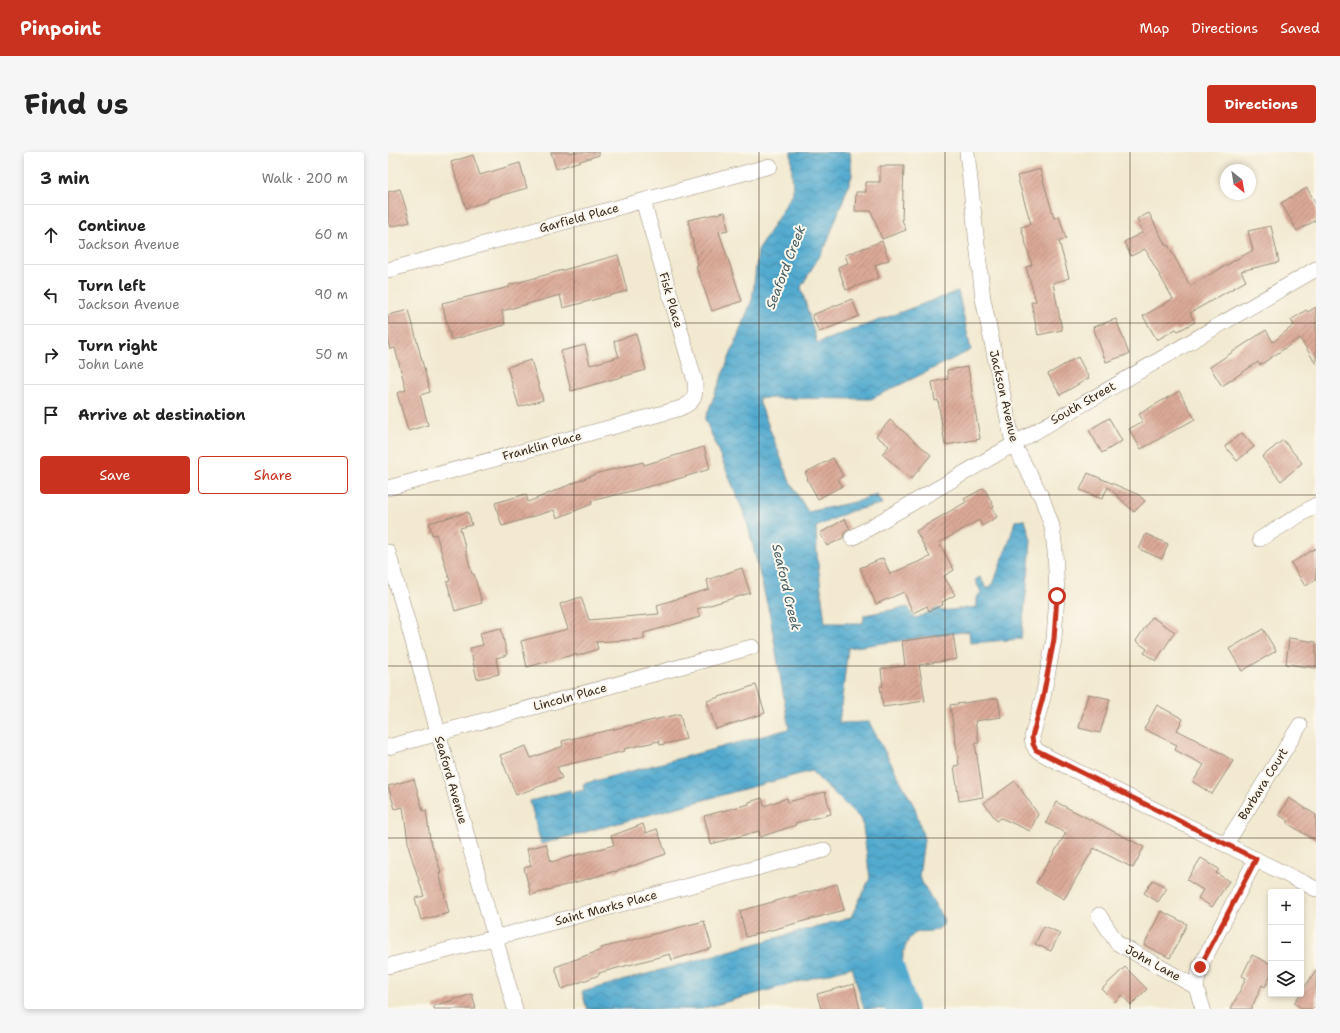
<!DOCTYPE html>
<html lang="en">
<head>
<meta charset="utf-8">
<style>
	body { margin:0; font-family:"Shantell Sans",sans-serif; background:#f6f6f6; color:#222 }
	.controls { position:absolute; right:12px; bottom:12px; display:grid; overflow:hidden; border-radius:4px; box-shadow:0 2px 6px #0003 }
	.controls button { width:36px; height:36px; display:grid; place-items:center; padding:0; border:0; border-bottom:1px solid #e0e0e0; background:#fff; color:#222; font:20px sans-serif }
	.compass { position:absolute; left:832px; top:12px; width:36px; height:36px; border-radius:50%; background:#fff; box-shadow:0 2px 6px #0003; rotate:149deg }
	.stop { position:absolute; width:12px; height:12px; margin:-9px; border:3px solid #c8321e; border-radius:50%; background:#fff }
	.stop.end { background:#c8321e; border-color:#fff; box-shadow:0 1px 4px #0008 }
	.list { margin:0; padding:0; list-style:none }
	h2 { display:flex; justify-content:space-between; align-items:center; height:52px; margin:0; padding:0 16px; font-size:17px }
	h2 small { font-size:13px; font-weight:400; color:#767676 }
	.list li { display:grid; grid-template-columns:26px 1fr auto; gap:12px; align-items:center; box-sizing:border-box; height:60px; padding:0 16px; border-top:1px solid #e0e0e0 }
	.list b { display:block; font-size:15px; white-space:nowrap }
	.list p { margin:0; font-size:13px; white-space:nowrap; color:#767676 }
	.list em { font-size:13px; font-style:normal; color:#767676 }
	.actions { display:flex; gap:8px; padding:12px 16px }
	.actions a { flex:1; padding:9px 0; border:1px solid #c8321e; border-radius:4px; text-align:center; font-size:14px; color:#c8321e }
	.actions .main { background:#c8321e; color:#fff }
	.icon { flex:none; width:22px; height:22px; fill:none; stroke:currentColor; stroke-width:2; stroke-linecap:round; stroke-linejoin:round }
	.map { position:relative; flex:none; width:928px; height:857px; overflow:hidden; border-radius:4px }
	header { display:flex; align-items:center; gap:24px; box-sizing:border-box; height:56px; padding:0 20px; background:#c8321e; color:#fff }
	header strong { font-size:19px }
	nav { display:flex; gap:22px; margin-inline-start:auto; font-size:14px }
	.intro { display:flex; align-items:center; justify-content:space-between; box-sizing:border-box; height:96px; padding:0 24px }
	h1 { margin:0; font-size:28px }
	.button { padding:10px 18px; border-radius:4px; background:#c8321e; color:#fff; font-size:14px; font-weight:700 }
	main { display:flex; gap:24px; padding:0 24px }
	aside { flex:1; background:#fff; border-radius:4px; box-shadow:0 2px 6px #0003 }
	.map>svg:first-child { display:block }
</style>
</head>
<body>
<header>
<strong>Pinpoint</strong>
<nav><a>Map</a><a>Directions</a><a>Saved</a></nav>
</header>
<div class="intro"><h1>Find us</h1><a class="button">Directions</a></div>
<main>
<aside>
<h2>3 min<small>Walk · 200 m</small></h2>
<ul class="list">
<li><svg class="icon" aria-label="ahead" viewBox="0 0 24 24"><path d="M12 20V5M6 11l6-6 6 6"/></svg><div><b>Continue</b><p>Jackson Avenue</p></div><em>60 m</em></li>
<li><svg class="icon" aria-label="left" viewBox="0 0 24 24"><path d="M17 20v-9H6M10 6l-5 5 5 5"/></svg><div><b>Turn left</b><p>Jackson Avenue</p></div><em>90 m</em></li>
<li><svg class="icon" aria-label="right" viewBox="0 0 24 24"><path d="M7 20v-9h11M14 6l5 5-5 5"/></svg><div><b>Turn right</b><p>John Lane</p></div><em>50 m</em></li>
<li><svg class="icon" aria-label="arrive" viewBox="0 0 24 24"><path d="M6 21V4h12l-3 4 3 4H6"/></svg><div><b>Arrive at destination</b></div></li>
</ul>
<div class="actions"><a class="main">Save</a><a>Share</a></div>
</aside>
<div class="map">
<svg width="928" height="857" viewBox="0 0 928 857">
	<defs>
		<pattern id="water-waves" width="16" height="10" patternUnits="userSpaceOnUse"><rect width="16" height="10" fill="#52aacf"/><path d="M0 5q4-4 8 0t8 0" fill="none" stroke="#458ba7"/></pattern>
		<pattern id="building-hatch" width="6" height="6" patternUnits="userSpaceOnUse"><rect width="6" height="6" fill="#dba996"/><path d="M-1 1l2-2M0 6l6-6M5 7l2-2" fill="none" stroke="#b38a7a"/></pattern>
	</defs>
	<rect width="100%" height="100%" fill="#fbf7ec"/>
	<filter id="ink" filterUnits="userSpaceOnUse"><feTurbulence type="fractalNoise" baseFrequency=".025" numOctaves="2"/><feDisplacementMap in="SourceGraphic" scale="8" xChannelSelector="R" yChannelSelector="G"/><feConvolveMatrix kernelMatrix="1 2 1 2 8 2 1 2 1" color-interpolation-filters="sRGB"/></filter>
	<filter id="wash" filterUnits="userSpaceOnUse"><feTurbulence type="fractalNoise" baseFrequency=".012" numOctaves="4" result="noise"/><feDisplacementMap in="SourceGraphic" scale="16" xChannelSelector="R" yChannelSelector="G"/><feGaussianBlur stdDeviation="0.9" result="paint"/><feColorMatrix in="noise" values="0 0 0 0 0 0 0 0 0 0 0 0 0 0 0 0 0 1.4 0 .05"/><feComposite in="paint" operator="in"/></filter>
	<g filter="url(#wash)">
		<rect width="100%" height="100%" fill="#f2e9d0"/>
		<!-- water -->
		<path fill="url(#water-waves)" stroke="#466a76" d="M403,0h59l2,24 -26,69 -25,42 16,56 141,-52 13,59 -100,49 -113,-1 32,84 18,30 51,-11 17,-7 6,10 -31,7 -35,16 1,28 8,68h38l1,-8 44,-8 4,8 4,3 23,-10 2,3 36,-4v-10l4,-5 -6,-12 5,-3 7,12 6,-5 16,-42 6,-21 10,-1 6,20 -2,26 -8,73 -51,4 -1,-12 -121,17 -9,75 30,-1 46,86 9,31 -5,38 25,43 -1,5c-14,16 -30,-8 -40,29l-3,52 2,3h-38l-12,-42 -151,42h-114l-5,-17 269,-75 19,-39 -8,-58 -51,-49 -270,73 -11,-43 40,-11 1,3 13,-3 -1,-6 206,-55 -19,-113 -24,-98 -41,-99 47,-119 6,-50 35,-57z"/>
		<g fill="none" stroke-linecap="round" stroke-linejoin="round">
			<!-- river -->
			<path stroke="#52aacf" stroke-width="32" d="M498,809l16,48"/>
		</g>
		<g id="blocks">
			<!-- building -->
			<path fill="url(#building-hatch)" d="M163,0h48v3l-43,14z
				M85,3l7,20 40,-12 7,25 -39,11v2l-22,7 -15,-46z
				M492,14h24l-2,54 4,10 -24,9 -11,-28h-16l1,-19h10v-10h14z
				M652,17l14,49 5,-2 7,23 -7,2 10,37 -16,5 9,47 -24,5 -7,-33 5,-1 -10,-34 6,-2 -11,-38 10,-3 -14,-48z
				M919,36l9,16v16l-19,11 -16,-28z
				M12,37l10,33 -20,5 -2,-7v-28z
				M337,60l3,18 -9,2 23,69 -30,10 -16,-45h2l-10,-46z
				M761,61l17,33 2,-1 22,41 63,-36 -5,-19 23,-5 8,36 -38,9 5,10 -56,32 5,9 -17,9 -2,-2 -19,11 -14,-24 30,-17 -28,-50 -14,7 -7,-14 19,-10 -6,-13z
				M494,89l7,19 -14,5 4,13 -33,12 -8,-23 10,-4 -3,-8z
				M230,103l9,36 -64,17 -3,-13 -58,16 3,14 -54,15 -9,-37 68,-16 -1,-2z
				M464,147l7,17 -40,16 -7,-17z
				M928,155v57l-16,-26 -40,27 -2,-3 -36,24 -12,-19 56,-37 7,12 21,-17 -3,-5 15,-10 2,2z
				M21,158l21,82 -10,3 8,30 -20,6 -11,-38 9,-3 -11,-42 -5,1 -2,-7v-27z
				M728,167l13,35 -23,8 -13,-35z
				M248,182l10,36 -75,21 -10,-40 24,-6 5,20 29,-8 -5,-16z
				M690,205l11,21 -29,17 -12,-21z
				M143,208l12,40 -24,7 -12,-40z
				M580,215l12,72 -35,6 -7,-45 -3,1 -3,-19 16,-3 -1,-9z
				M791,239l16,28 -54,30 -12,-20 14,-8 -4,-7z
				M721,266l13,23 -20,12 -13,-23z
				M502,268l41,35 -20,24 -29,-25 7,-8 -13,-10z
				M854,281l12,14 -17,14 -12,-15z
				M895,288l19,23 -21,18 -19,-24z
				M316,295l6,22 -39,12 -80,20 1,3 -35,14 -3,-8 -52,16 -7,-23 31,-9 2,8 70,-29 45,-11 1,3z
				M445,306l10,18 -5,3 4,7 -24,13 -11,-20 1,-1 -3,-5z
				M700,321l51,22 6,6 -11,11 -26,-25 -6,12 -22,-9z
				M596,336l10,19 -2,1 5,9 -15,9 -3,-6 -40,23 15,27 -10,6 11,19 -13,7 1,3 -14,6 -2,-5 -14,7 -9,-21 -28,12 -16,-36 23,-10 7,16 40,-17 -14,-26 50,-29 -2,-3z
				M80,360l4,13 -12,3 12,46h2l8,29 -27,8 -8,-29 3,-1 -14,-47 -4,1 -3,-12z
				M457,367l5,10 -6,4 -1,5 -16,8 -7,-13z
				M758,382l22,10 -6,15 -23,-10z
				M928,396v32l-11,6 -14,-23z
				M354,416l8,25 -53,16 3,8 -56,16v6l-48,3 2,7 -21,7 -1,-2 -49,13 -6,-26 47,-12 -8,-25 21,-7 8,23 70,-6 -2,-9 52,-16 -2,-9z
				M764,465l23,15 -19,29 -12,-8 3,-4 -11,-8z
				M113,476l6,27 -11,3 3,16 -22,5 -7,-31 13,-3 -3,-12z
				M875,477l13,22 -34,20 -13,-22z
				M565,482l4,25 -38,6 6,36 -42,6 -3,-21h3l-2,-17 24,-3 -3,-25z
				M901,486l27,4v26l-30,-4z
				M368,533l9,28 -49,16 -9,-28z
				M700,542l22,5 -10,34 -21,-5z
				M610,546l3,19 -26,4 4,22h-4l8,54 -24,4 -5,-35 5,-1 -9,-60z
				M769,553l26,14 -6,11 42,22 14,9 -21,33 -19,-12 11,-17 -29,-15 2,-5 -33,-16z
				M292,562l6,25 -26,6 -1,-4 -35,8 1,2 -68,16 5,11 -46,17 -16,-40 26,-9 5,12 32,-12 -1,-5z
				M26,627l9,32 3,-1 4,29 11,33h-2l10,41 -28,7 -6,-22 9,-2 -15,-47 -6,-42 -8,2 -7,-23z
				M627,629l23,33 -8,17 -29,-13 -4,3 -13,-18z
				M437,640l6,22 -36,9 1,2 -36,12 -1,-6 -48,13 -7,-28 45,-12v-2l13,-4 2,8 23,-8 1,4z
				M901,646l27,17v26l-29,-18 2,-2 -10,-6z
				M668,650l88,45 -11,21 -39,-20 -30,51 -28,-16 30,-50 -20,-10z
				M255,672l3,9 11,-4 9,25 -51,18v-1l-84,24 -7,-27 7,-2 -4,-17 19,-5 5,18 63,-17 -3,-9z
				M813,706l18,11 -3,4 13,8 -17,26 -14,-9 5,-8 -16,-10z
				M765,728l14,8 -9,14 -14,-9z
				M449,732l7,26 -98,27 -6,-26z
				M773,759l26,13 -17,34 -26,-13z
				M316,769l8,27 -40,12 -2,-6 -71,19v2l-37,14 -7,-22 46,-17v-2z
				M656,774l16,7 -9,18 -16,-7z
				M864,803l19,9v10l-6,13 -3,-2 -11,24h-20l15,-31 -4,-2z
				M737,815l22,22 -16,16 -9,-10 -7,7 -13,-13z
				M928,818v39h-13l-9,-6z
				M466,832l6,25h-39l-4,-15z
				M84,842l4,15h-42v-3z"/>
		</g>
	</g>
	<g filter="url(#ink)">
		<use href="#blocks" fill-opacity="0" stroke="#968a77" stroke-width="1"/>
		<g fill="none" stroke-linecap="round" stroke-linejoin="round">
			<defs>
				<path id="minor" d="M579,0l16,147 30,144 29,55 10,28 3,25 2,44 -3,44 -11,58 -11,40 1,7 3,6 16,9 264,130
					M0,118l382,-104
					M0,336l290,-79c16,-6 18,-11 17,-28l-52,-180
					M464,386l464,-269
					M872,387l56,-34
					M0,400l127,457
					M0,595l364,-100
					M838,692l74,-119
					M711,763l18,28 79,44
					M0,814l436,-116
					M815,857l-7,-22 4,-20 56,-108"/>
			</defs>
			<!-- minor casing -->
			<use href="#minor" stroke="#968a77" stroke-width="16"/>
			<!-- minor -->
			<use href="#minor" stroke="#fff" stroke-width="15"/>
		</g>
	</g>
	<g fill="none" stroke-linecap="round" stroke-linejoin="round" filter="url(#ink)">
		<!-- route -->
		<path stroke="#c8321e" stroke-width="5" d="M669,444l-3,43 -11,58 -11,40 1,7 3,6 220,109 -56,108"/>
	</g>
	<!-- grid -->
	<path fill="none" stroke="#3b2a1e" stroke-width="1" stroke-opacity="0.55" d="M186,0v857M371,0v857M557,0v857M742,0v857M0,171h928M0,343h928M0,514h928M0,686h928"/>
	<g text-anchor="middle" stroke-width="4" stroke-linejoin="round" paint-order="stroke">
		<!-- street labels -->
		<g font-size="12" fill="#3b2a1e" stroke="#fbf7ec">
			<text transform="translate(191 66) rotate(-15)" y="4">Garfield Place</text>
			<text transform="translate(283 148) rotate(74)" y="4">Fisk Place</text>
			<text transform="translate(616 244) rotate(77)" y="4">Jackson Avenue</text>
			<text transform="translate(695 251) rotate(-30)" y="4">South Street</text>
			<text transform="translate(154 294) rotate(-15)" y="4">Franklin Place</text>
			<text transform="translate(182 545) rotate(-15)" y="4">Lincoln Place</text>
			<text transform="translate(63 628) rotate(74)" y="4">Seaford Avenue</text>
			<text transform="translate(875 632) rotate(-58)" y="4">Barbara Court</text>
			<text transform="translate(218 756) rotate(-15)" y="4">Saint Marks Place</text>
			<text transform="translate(765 811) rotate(29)" y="4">John Lane</text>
		</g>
		<!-- water labels -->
		<g font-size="13" font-style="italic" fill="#445d65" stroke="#fbf7ec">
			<text transform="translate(397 115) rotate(-69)" y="5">Seaford Creek</text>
			<text transform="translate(399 435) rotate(77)" y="5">Seaford Creek</text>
		</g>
	</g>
</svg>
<div class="controls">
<button>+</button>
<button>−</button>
<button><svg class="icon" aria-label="layers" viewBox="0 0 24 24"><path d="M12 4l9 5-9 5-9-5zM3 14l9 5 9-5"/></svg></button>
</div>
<svg class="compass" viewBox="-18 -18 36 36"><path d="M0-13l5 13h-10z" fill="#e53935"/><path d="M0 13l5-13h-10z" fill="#767676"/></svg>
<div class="stop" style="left:669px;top:444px"></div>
<div class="stop end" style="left:812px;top:815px"></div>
</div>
</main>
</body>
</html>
